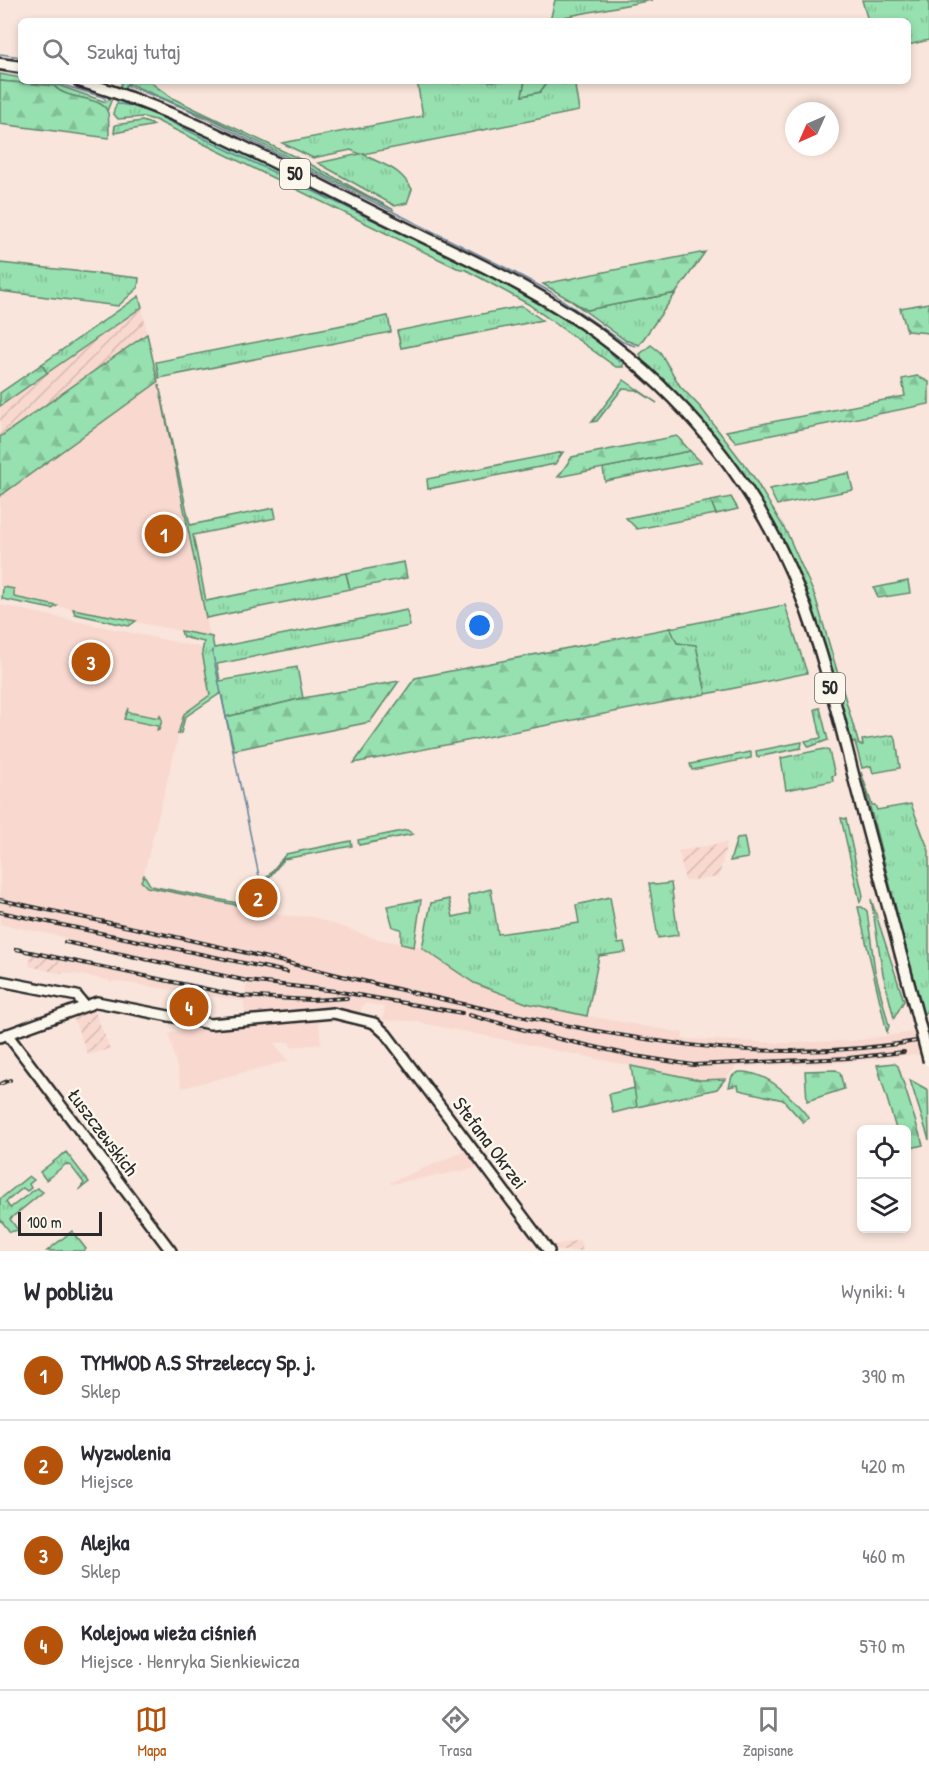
<!DOCTYPE html>
<html lang="pl">
<head>
<meta charset="utf-8">
<style>
	body { margin:0; font-family:"Patrick Hand",sans-serif; background:#f2f2f3; color:#2b2b33 }
	.controls { position:absolute; right:18px; bottom:18px; display:grid; overflow:hidden; border-radius:9px; box-shadow:0 3px 9px #0003 }
	.controls button { width:54px; height:54px; display:grid; place-items:center; padding:0; border:0; border-bottom:2px solid #e1e1e2; background:#fff; color:#2b2b33; font:30px sans-serif }
	.compass { position:absolute; left:785px; top:102px; width:54px; height:54px; border-radius:50%; background:#fff; box-shadow:0 3px 9px #0003; rotate:225deg }
	.scale { position:absolute; left:18px; bottom:15px; width:84px; box-sizing:border-box; padding-left:6px; border:3px solid #2b2b2b; border-top:0; font-size:16px; line-height:21px; white-space:nowrap; color:#2b2b2b; -webkit-text-stroke:4px #fbf7ec; paint-order:stroke }
	.you { position:absolute; left:480px; top:626px; width:21px; height:21px; margin:-15px; border:4px solid #fff; border-radius:50%; background:#1a73e8; box-shadow:0 0 0 9px #1a73e833 }
	.badge { display:grid; place-items:center; width:39px; height:39px; border-radius:50%; background:#b45309; color:#fff; font-size:20px; font-weight:700 }
	.pin { position:absolute; translate:-50% -50%; border:3px solid #fff; box-shadow:0 2px 6px #0006 }
	.list { margin:0; padding:0; list-style:none }
	h2 { display:flex; justify-content:space-between; align-items:center; height:78px; margin:0; padding:0 24px; font-size:26px }
	h2 small { font-size:20px; font-weight:400; color:#7c7c81 }
	.list li { display:grid; grid-template-columns:39px 1fr auto; gap:18px; align-items:center; box-sizing:border-box; height:90px; padding:0 24px; border-top:2px solid #e1e1e2 }
	.list b { display:block; font-size:22px; white-space:nowrap }
	.list p { margin:0; font-size:20px; white-space:nowrap; color:#7c7c81 }
	.list em { font-size:20px; font-style:normal; color:#7c7c81 }
	.icon { flex:none; width:33px; height:33px; fill:none; stroke:currentColor; stroke-width:2; stroke-linecap:round; stroke-linejoin:round }
	.map { position:relative; flex:none; width:929px; height:1251px; overflow:hidden }
	.search { position:absolute; background:#fff; box-shadow:0 3px 9px #0003; left:18px; right:18px; top:18px; height:66px; display:flex; align-items:center; gap:15px; box-sizing:border-box; padding:0 21px; border-radius:9px; color:#7c7c81; font-size:22px }
	.sheet { height:438px; background:#fff }
	nav { display:flex; justify-content:space-around; align-items:center; box-sizing:border-box; height:84px; border-top:2px solid #e1e1e2; background:#fff; font-size:16px; color:#7c7c81 }
	nav a { display:grid; justify-items:center; gap:3px }
	nav .on { color:#b45309 }
	.map>svg:first-child { display:block }
</style>
</head>
<body>
<div class="map">
<svg width="929" height="1251" viewBox="0 0 929 1251">
	<defs>
		<pattern id="industrial-furrows" width="10" height="10" patternUnits="userSpaceOnUse" patternTransform="scale(1.5)"><rect width="10" height="10" fill="#f8d8cf"/><path d="M-1 1l2-2M0 10L10 0M9 11l2-2" fill="none" stroke="#d5bab2"/></pattern>
		<pattern id="grass-tufts" width="24" height="20" patternUnits="userSpaceOnUse" patternTransform="scale(1.5)"><rect width="24" height="20" fill="#97e0af"/><path d="M3 7l-1-3M5 7V3M7 7l1-3M15 17l-1-3M17 17v-4M19 17l1-3" fill="none" stroke="#82c097"/></pattern>
		<pattern id="forest-firs" width="22" height="20" patternUnits="userSpaceOnUse" patternTransform="scale(1.5)"><rect width="22" height="20" fill="#97e0af"/><path d="M5 1l3.5 6h-7zM16 11l3.5 6h-7z" fill="#82c097"/></pattern>
	</defs>
	<rect width="100%" height="100%" fill="#f9e5db"/>
	<filter id="ink" filterUnits="userSpaceOnUse"><feTurbulence type="fractalNoise" baseFrequency=".0167" numOctaves="2"/><feDisplacementMap in="SourceGraphic" scale="12" xChannelSelector="R" yChannelSelector="G"/><feConvolveMatrix kernelMatrix="1 2 1 2 8 2 1 2 1" color-interpolation-filters="sRGB"/></filter>
	<g filter="url(#ink)">
		<!-- built -->
		<path fill="#f8d8cf" d="M158,382l9,38 43,217 -197,-40 1,-8 -14,-2v-91z
			M0,605l203,43 7,47 -26,19 -42,166 5,7 139,29 27,1 64,22 49,9 48,35 113,33 96,17 -1,6 100,4 71,-2 61,-9 6,22 -85,9 -99,4 -11,12 -25,1 -287,-59 -30,-1 2,-13 -19,-4 -4,3 -2,8 -29,-7 -86,8 -1,-14 -130,-20 -4,2 -1,-3 -47,-8 3,-10 179,35 3,-14 -183,-39v-7l-64,-13z
			M318,1017l3,27 -30,3 -1,-5 -16,1 14,18 -106,27 -13,-54 23,-8 19,4z
			M468,1150l13,17 -90,17v-2z"/>
		<!-- industrial -->
		<path fill="url(#industrial-furrows)" d="M142,307l5,27 -147,103v-31z
			M727,842l-8,35 -34,4 -6,-30z
			M31,954l34,8 -3,12 -33,-8z
			M94,1009l16,40 -22,6 -15,-38z
			M580,1240l3,11h-29l-4,-5z"/>
		<!-- grass -->
		<path fill="url(#grass-tufts)" stroke="#61866d" stroke-width="1.5" d="M555,0h97l-88,17 -1,4h-13z
			M862,0h67v40l-21,5v-24h-40z
			M0,74l21,4v3l39,5 46,16 3,-2 -1,-6 5,2 -6,15c-13,-17 -38,-9 -53,-25l-54,-5z
			M122,81h27l21,16 138,66 86,47 -184,-92 -83,-35 -3,7 -4,-2z
			M417,81h108l-3,15 18,-4 8,-11h50l-23,5 4,25 -216,43c22,13 34,11 49,35l-5,14 -12,3 -77,-43 42,-9 -9,-4 -38,8 -31,-15 141,-27z
			M119,98c83,34 163,74 243,114 92,45 177,86 261,146v9h-7l-88,-63 -62,-34 -9,-2 -302,-148 -12,-3 -25,2 -5,-6z
			M142,121l13,4 -41,8 1,-8z
			M0,263l139,15 -1,10 -20,18 -118,-15z
			M676,293l-37,52 -14,-5 -61,-44 23,14z
			M139,296l3,11 -95,66 -5,-9z
			M522,306l20,14 -141,28 -4,-17z
			M388,316l3,16 -232,46 -3,-16z
			M651,345l9,7 20,34 21,22 52,68 34,57 28,63 44,149h4l-1,-5 31,-5 3,4 4,29 -27,5 -2,-7 -9,2 -7,-26h-4l-39,-134 -34,-77 -23,-40 -77,-95 -35,-33 -3,-9z
			M624,380l33,23 -20,-13 -15,-1 -25,32 -5,1z
			M159,385l31,140 84,-17 2,10 -83,17 13,66 140,-28 4,16 -144,29z
			M690,451l11,11 -96,19 -2,-13z
			M563,452l-8,12 -127,25 -1,-10z
			M711,501l5,13 -79,15 -11,-11z
			M3,587l11,2v8l43,9 -5,3 -50,-10z
			M785,605l22,68 -101,21 -10,-48 -19,-3 -7,-15z
			M73,609l63,12 -7,5 -54,-12z
			M407,610l3,16 -193,38 3,17 77,-14 6,31 -77,19 -5,-24 -36,24 -4,16 -3,1 6,-20 26,-19 -8,-43 2,-10 -21,-5 -2,-6 31,6 2,11z
			M128,708l-1,4 32,6 1,-3 2,5 -3,10 -2,1 1,-5 -34,-7z
			M820,708l8,32 -19,7 -4,-6 16,-3 -6,-29z
			M802,742l-1,6 -44,9 -1,-6z
			M824,749l5,2 6,24 -3,1 1,5 -47,9 -5,-32z
			M751,752v6l-59,12 -2,-6z
			M861,772l11,33h3l2,5 34,-6 18,47v160l-6,3z
			M841,818l5,1 17,77 -3,6z
			M407,830l6,4 -54,11 -1,-5z
			M351,841l1,5 -68,13 -33,41 17,6 -16,-3 -1,-6 35,-43z
			M144,875l6,10 6,2 86,17 23,7 -118,-24 -6,-6z
			M649,883l7,2 15,-2 7,52 -20,3z
			M491,889l7,45 81,-11 -3,-18 34,-8 8,47 6,-1 2,9 -27,4 -12,60 -61,-13 -52,-20 -52,-35 9,-45 18,-4 4,18 18,-4 -3,-18z
			M871,899l33,102 -10,17 -11,-44z
			M421,900l-7,47 -13,-3v-15l-8,-2 -6,-21z
			M858,907h4l5,4 8,60 14,55 -2,6z
			M910,1080l18,10 1,50z
			M635,1088l2,19 -24,6 -4,-19z
			M66,1152l23,30 -10,8 5,-7 -13,-17 -5,-2 -20,16 -6,-8z
			M29,1176l5,4 -5,4 2,4 -4,3 -4,-3 -17,14 4,6 27,-20 6,4 -33,27 8,11 -8,2 -10,-13v-20z
			M72,1231l14,18 -2,2h-37z"/>
		<!-- forest -->
		<path fill="url(#forest-firs)" stroke="#61866d" stroke-width="1.5" d="M0,81l54,5c13,15 49,9 54,27 1,8 1,17 1,25l-109,-14z
			M525,81h23l-8,11 -18,4z
			M705,252l-29,41 -89,17 -44,-26z
			M929,303v30l-22,-2 -7,-23z
			M147,334l11,48 -158,114v-59z
			M42,364l5,9 -47,33v-13z
			M917,376l12,6v22l-193,38 -10,-11 179,-35 -3,-17z
			M677,436l13,15 -132,26 14,-20z
			M849,473l4,17 -76,15 -8,-16z
			M731,497l7,12 -22,5 -5,-13z
			M404,562l3,16 -57,11 -4,-16z
			M908,581l2,12 -32,5 -4,-10z
			M670,628l7,15 19,2 10,49 -352,69 61,-85z
			M399,681l-29,41 -136,28 -8,-33 77,-19z
			M744,837l4,21 -18,3 7,-23z
			M894,1063l4,3 25,79 -16,4 -1,-19 -10,-1 -19,-64z
			M631,1066l69,14 25,-1 -8,10 -80,18z
			M836,1070l4,3 4,16 -37,12 -2,-30z
			M739,1072c28,-2 54,26 70,46l-6,4 -20,-22 -44,-10 -1,-5 -9,2 3,-11z"/>
		<g fill="none" stroke-linecap="round" stroke-linejoin="round">
			<!-- stream -->
			<path stroke="#65849c" stroke-width="1.5" d="M0,54l21,3
				M0,71l21,4
				M49,81l54,16 3,3
				M126,85l61,24 317,158 47,25 72,50 12,4
				M117,104c24,0 60,22 82,32 81,40 162,78 243,117 61,30 131,60 178,109
				M212,650l47,226"/>
			<defs>
				<path id="secondary" d="M0,981l77,15 7,9
					M7,1034l164,217
					M0,1037l97,-35 113,22 123,-11 41,10 12,11 163,217"/>
				<path id="primary" d="M0,64l21,3
					M79,81c107,31 205,87 304,136 79,39 161,74 231,129 83,64 148,150 186,247 24,61 39,126 55,189 21,79 42,158 63,237"/>
			</defs>
			<!-- secondary casing -->
			<use href="#secondary" stroke="#2b2b2b" stroke-width="14"/>
			<!-- primary casing -->
			<use href="#primary" stroke="#2b2b2b" stroke-width="15"/>
			<!-- secondary -->
			<use href="#secondary" stroke="#fbf7ec" stroke-width="9"/>
			<!-- primary -->
			<use href="#primary" stroke="#fbf7ec" stroke-width="10"/>
			<defs>
				<path id="rail" d="M0,900c84,18 168,34 251,54 86,21 172,42 259,60 146,30 270,52 419,25
					M0,912l287,60
					M65,942l183,39 87,10 127,22
					M16,949l224,47 71,4 36,-2
					M469,1015l86,23 80,18 58,9 156,-7 55,-6
					M0,1084l10,-4"/>
			</defs>
			<!-- rail casing -->
			<use href="#rail" stroke="#2b2b2b" stroke-width="4"/>
			<!-- rail -->
			<use href="#rail" stroke="#fbf7ec" stroke-width="1.5" stroke-dasharray="4.5" stroke-linecap="butt"/>
			<defs>
				<path id="primary-bridge" d="M918,1019l11,42"/>
			</defs>
			<!-- primary-bridge casing -->
			<use href="#primary-bridge" stroke="#2b2b2b" stroke-width="15" stroke-linecap="butt"/>
			<!-- primary-bridge -->
			<use href="#primary-bridge" stroke="#fbf7ec" stroke-width="10"/>
		</g>
	</g>
	<g text-anchor="middle" stroke-width="5" stroke-linejoin="round" paint-order="stroke">
		<!-- shield labels -->
		<g fill="#fbf7ec" stroke="#696865" stroke-width="1.5">
			<rect x="280" y="159" width="30" height="30" rx="4.5"/>
			<rect x="815" y="673" width="30" height="30" rx="4.5"/>
		</g>
		<g font-size="18" font-weight="bold" fill="#2b2b2b">
			<text x="295" y="180">50</text>
			<text x="830" y="694">50</text>
		</g>
		<!-- street labels -->
		<g font-size="20" fill="#2b2b2b" stroke="#fbf7ec">
			<text transform="translate(103 1132) rotate(53)" y="7">Łuszczewskich</text>
			<text transform="translate(490 1143) rotate(53)" y="7">Stefana Okrzei</text>
		</g>
	</g>
</svg>
<div class="controls">
<button><svg class="icon" aria-label="locate" viewBox="0 0 24 24"><circle cx="12" cy="12" r="6"/><path d="M12 2v4M12 18v4M2 12h4M18 12h4"/></svg></button>
<button><svg class="icon" aria-label="layers" viewBox="0 0 24 24"><path d="M12 4l9 5-9 5-9-5zM3 14l9 5 9-5"/></svg></button>
</div>
<svg class="compass" viewBox="-18 -18 36 36"><path d="M0-13l5 13h-10z" fill="#e53935"/><path d="M0 13l5-13h-10z" fill="#7c7c81"/></svg>
<div class="scale">100 m</div>
<div class="you"></div>
<div class="pin badge" style="left:164px;top:534px">1</div>
<div class="pin badge" style="left:258px;top:898px">2</div>
<div class="pin badge" style="left:91px;top:662px">3</div>
<div class="pin badge" style="left:189px;top:1007px">4</div>
<div class="search"><svg class="icon" aria-label="search" viewBox="0 0 24 24"><circle cx="10" cy="10" r="6"/><path d="M15 15l6 6"/></svg>Szukaj tutaj</div>
</div>
<section class="sheet">
<h2>W pobliżu<small>Wyniki: 4</small></h2>
<ul class="list">
<li><span class="badge">1</span><div><b>TYMWOD A.S Strzeleccy Sp. j.</b><p>Sklep</p></div><em>390 m</em></li>
<li><span class="badge">2</span><div><b>Wyzwolenia</b><p>Miejsce</p></div><em>420 m</em></li>
<li><span class="badge">3</span><div><b>Alejka</b><p>Sklep</p></div><em>460 m</em></li>
<li><span class="badge">4</span><div><b>Kolejowa wieża ciśnień</b><p>Miejsce · Henryka Sienkiewicza</p></div><em>570 m</em></li>
</ul>
</section>
<nav>
<a class="on"><svg class="icon" aria-label="map" viewBox="0 0 24 24"><path d="M3 6l6-2 6 2 6-2v14l-6 2-6-2-6 2zM9 4v14M15 6v14"/></svg>Mapa</a>
<a><svg class="icon" aria-label="directions" viewBox="0 0 24 24"><path d="M12 3l9 9-9 9-9-9zM9 14v-3h6M13 9l2 2-2 2"/></svg>Trasa</a>
<a><svg class="icon" aria-label="saved" viewBox="0 0 24 24"><path d="M7 4h10v16l-5-4-5 4z"/></svg>Zapisane</a>
</nav>
</body>
</html>
